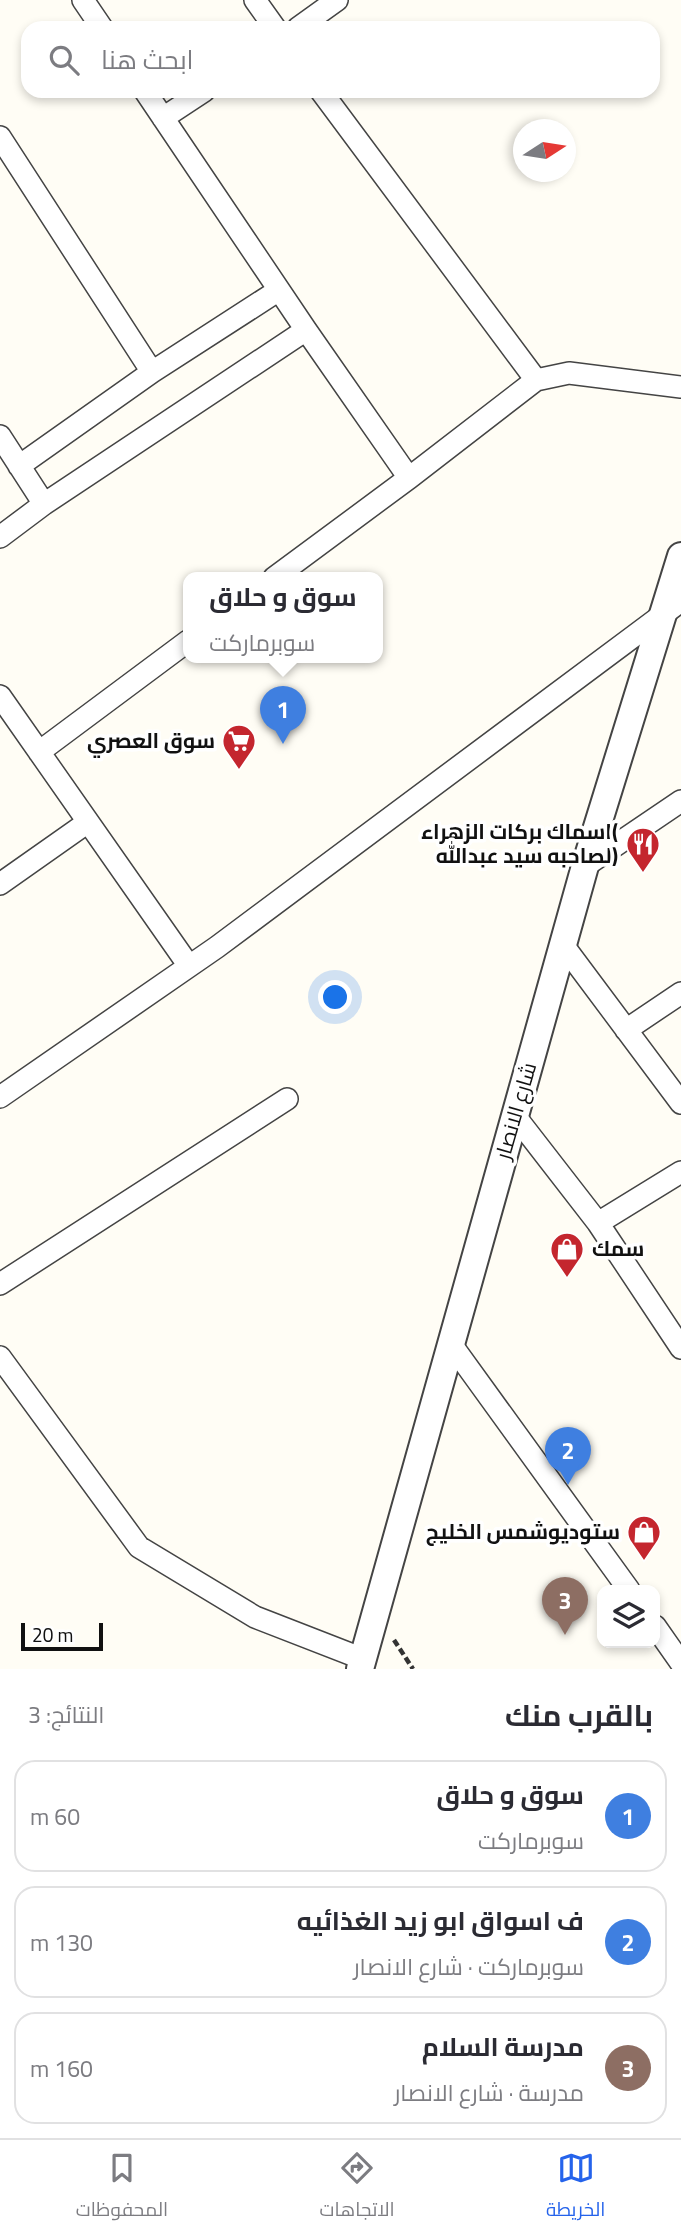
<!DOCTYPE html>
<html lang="ar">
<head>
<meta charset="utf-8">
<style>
	body { margin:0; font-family:Georgia,Cairo,serif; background:#f7f7f7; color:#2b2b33; direction:rtl }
	.controls { position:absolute; right:21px; bottom:21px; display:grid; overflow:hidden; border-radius:14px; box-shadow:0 4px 10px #0003 }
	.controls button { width:63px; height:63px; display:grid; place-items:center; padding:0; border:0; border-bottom:2px solid #e1e1e2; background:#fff; color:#2b2b33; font:35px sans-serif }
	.compass { position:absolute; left:513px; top:119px; width:63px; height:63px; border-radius:50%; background:#fff; box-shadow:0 4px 10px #0003; rotate:78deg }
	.scale { position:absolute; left:21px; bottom:18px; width:82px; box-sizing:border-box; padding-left:7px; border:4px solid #111; border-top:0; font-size:19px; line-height:24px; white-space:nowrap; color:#111; -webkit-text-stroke:5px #fff; paint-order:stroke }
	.you { position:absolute; left:336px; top:998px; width:24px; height:24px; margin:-18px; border:5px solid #fff; border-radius:50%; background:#1a73e8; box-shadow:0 0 0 10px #1a73e833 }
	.badge { display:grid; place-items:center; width:46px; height:46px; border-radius:50%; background:#2563eb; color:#fff; font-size:23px; font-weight:700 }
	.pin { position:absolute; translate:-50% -58px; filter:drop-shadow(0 2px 4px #0008) }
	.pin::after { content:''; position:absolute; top:37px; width:24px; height:21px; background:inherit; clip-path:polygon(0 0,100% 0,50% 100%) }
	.popup { position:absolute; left:183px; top:572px; width:200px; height:91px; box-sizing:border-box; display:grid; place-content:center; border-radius:14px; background:#fff; filter:drop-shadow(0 2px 5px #0005); font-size:23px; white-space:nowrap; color:#7c7c81 }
	.popup b { font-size:26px; color:#2b2b33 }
	.popup::after { content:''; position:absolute; left:50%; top:100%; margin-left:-14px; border:14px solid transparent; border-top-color:#fff }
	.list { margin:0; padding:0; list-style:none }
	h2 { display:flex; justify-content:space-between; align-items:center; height:91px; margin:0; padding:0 28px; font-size:30px }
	h2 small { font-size:23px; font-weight:400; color:#7c7c81 }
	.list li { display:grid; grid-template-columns:46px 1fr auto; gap:21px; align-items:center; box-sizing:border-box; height:112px; margin:0 14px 14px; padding:0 14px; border:2px solid #e1e1e2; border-radius:21px }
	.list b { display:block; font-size:26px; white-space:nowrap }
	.list p { margin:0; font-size:23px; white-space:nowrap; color:#7c7c81 }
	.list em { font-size:23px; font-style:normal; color:#7c7c81 }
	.icon { flex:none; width:38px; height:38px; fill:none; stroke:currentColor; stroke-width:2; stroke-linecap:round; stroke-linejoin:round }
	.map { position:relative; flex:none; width:681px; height:1669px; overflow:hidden; direction:ltr }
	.search { position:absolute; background:#fff; box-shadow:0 4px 10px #0003; left:21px; right:21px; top:21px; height:77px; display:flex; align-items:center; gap:18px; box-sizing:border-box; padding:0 24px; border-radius:21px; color:#7c7c81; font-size:26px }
	.sheet { height:469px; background:#fff }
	nav { display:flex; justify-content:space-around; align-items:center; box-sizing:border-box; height:98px; border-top:2px solid #e1e1e2; background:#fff; font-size:19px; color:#7c7c81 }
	nav a { display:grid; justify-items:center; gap:4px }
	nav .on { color:#2563eb }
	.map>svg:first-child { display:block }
</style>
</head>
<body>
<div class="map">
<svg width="681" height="1669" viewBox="0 0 681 1669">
	<rect width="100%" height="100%" fill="#fffdf5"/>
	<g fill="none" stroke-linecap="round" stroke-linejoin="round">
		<defs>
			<path id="minor" d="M83,0l19,28
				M255,0l20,28
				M298,28l39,-28
				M145,91l161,239 103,148
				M321,91l215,289
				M163,118l41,-27
				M0,137l152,235
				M0,436l44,68
				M19,466l133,-94 127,-82
				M0,537l44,-33 262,-174
				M274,578l135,-100 127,-98 33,-7 112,14
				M0,696l189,270
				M39,752l149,-111
				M585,866l96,-65
				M0,884l88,-62
				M563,945l118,158
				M626,1030l55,-37
				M0,1097l217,-150 464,-346
				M515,1116l83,107 83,125
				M598,1223l83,-51
				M0,1284l287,-185
				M451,1344l178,246
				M0,1357l139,190 116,70 108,42
				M655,1626l26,37"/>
			<path id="tertiary" d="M360,1669l225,-803 96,-310"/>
		</defs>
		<!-- minor casing -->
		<use href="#minor" stroke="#444" stroke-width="24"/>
		<!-- tertiary casing -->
		<use href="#tertiary" stroke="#444" stroke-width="30"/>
		<!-- path -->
		<path stroke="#333" stroke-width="4.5" stroke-dasharray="7 3.5" stroke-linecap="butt" d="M394,1640l19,29"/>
		<!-- minor -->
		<use href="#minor" stroke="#fff" stroke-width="21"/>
		<!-- tertiary -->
		<use href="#tertiary" stroke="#fff" stroke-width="26"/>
	</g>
	<!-- icons -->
	<defs>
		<symbol id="supermarket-pin" viewBox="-11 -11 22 30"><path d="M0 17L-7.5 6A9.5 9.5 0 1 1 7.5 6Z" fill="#c4262e" stroke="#fff"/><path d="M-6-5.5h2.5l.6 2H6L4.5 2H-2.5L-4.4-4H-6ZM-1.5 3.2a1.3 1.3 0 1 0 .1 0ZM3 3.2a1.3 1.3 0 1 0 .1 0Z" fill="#fff"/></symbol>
		<symbol id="restaurant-pin" viewBox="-11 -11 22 30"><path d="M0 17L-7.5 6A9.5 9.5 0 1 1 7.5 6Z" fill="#c4262e" stroke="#fff"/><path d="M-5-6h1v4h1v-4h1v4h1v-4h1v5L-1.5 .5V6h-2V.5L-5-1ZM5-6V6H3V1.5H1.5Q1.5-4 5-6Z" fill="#fff"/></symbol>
		<symbol id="shop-pin" viewBox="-11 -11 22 30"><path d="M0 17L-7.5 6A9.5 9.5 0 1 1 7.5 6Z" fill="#c4262e" stroke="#fff"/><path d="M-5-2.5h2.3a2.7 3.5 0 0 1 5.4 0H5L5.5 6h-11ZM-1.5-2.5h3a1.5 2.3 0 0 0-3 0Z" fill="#fff"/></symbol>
	</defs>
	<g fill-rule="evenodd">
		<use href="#supermarket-pin" x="220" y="722" width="38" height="52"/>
		<use href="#restaurant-pin" x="624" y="825" width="38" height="52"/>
		<use href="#shop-pin" x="548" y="1230" width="38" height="52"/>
		<use href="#shop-pin" x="625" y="1513" width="38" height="52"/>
	</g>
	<g text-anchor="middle" stroke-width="7" stroke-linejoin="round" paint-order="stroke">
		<!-- poi labels -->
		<g font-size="21" font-weight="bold" fill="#111" stroke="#fff" text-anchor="end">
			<text x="215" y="748">سوق العصري</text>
			<text x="618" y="839">اسماك بركات الزهراء(<tspan x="618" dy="24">لصاحبه سيد عبدالله)</tspan></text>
			<text x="592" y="1256" text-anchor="start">سمك</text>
			<text x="620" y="1539">ستوديوشمس الخليج</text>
		</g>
		<!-- street labels -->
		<g font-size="21" fill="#111" stroke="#fff">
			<text transform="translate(516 1111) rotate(-74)" y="7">شارع الانصار</text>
		</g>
	</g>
</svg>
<div class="controls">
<button><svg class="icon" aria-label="layers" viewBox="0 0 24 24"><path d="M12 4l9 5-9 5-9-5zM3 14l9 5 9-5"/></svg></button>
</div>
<svg class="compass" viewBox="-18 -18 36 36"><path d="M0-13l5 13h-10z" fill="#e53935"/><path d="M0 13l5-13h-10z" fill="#7c7c81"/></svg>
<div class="scale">20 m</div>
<div class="you"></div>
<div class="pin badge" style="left:283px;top:744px;background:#3f7fe0">1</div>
<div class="popup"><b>سوق و حلاق</b>سوبرماركت</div>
<div class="pin badge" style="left:568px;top:1485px;background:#3f7fe0">2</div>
<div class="pin badge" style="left:565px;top:1635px;background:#8d6e63">3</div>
<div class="search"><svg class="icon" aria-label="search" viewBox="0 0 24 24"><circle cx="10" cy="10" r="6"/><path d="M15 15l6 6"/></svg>ابحث هنا</div>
</div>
<section class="sheet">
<h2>بالقرب منك<small>النتائج: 3</small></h2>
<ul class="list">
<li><span class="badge" style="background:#3f7fe0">1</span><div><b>سوق و حلاق</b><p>سوبرماركت</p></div><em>60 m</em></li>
<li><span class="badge" style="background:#3f7fe0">2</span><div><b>ف اسواق ابو زيد الغذائيه</b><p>سوبرماركت · شارع الانصار</p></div><em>130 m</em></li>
<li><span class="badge" style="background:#8d6e63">3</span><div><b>مدرسة السلام</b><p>مدرسة · شارع الانصار</p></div><em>160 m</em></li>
</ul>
</section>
<nav>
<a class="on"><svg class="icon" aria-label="map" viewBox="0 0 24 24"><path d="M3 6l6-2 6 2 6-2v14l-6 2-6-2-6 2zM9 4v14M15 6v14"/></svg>الخريطة</a>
<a><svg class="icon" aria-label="directions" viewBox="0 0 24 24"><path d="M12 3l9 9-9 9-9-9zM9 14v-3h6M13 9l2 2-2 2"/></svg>الاتجاهات</a>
<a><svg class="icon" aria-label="saved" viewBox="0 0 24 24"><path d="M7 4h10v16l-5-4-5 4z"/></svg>المحفوظات</a>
</nav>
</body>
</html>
